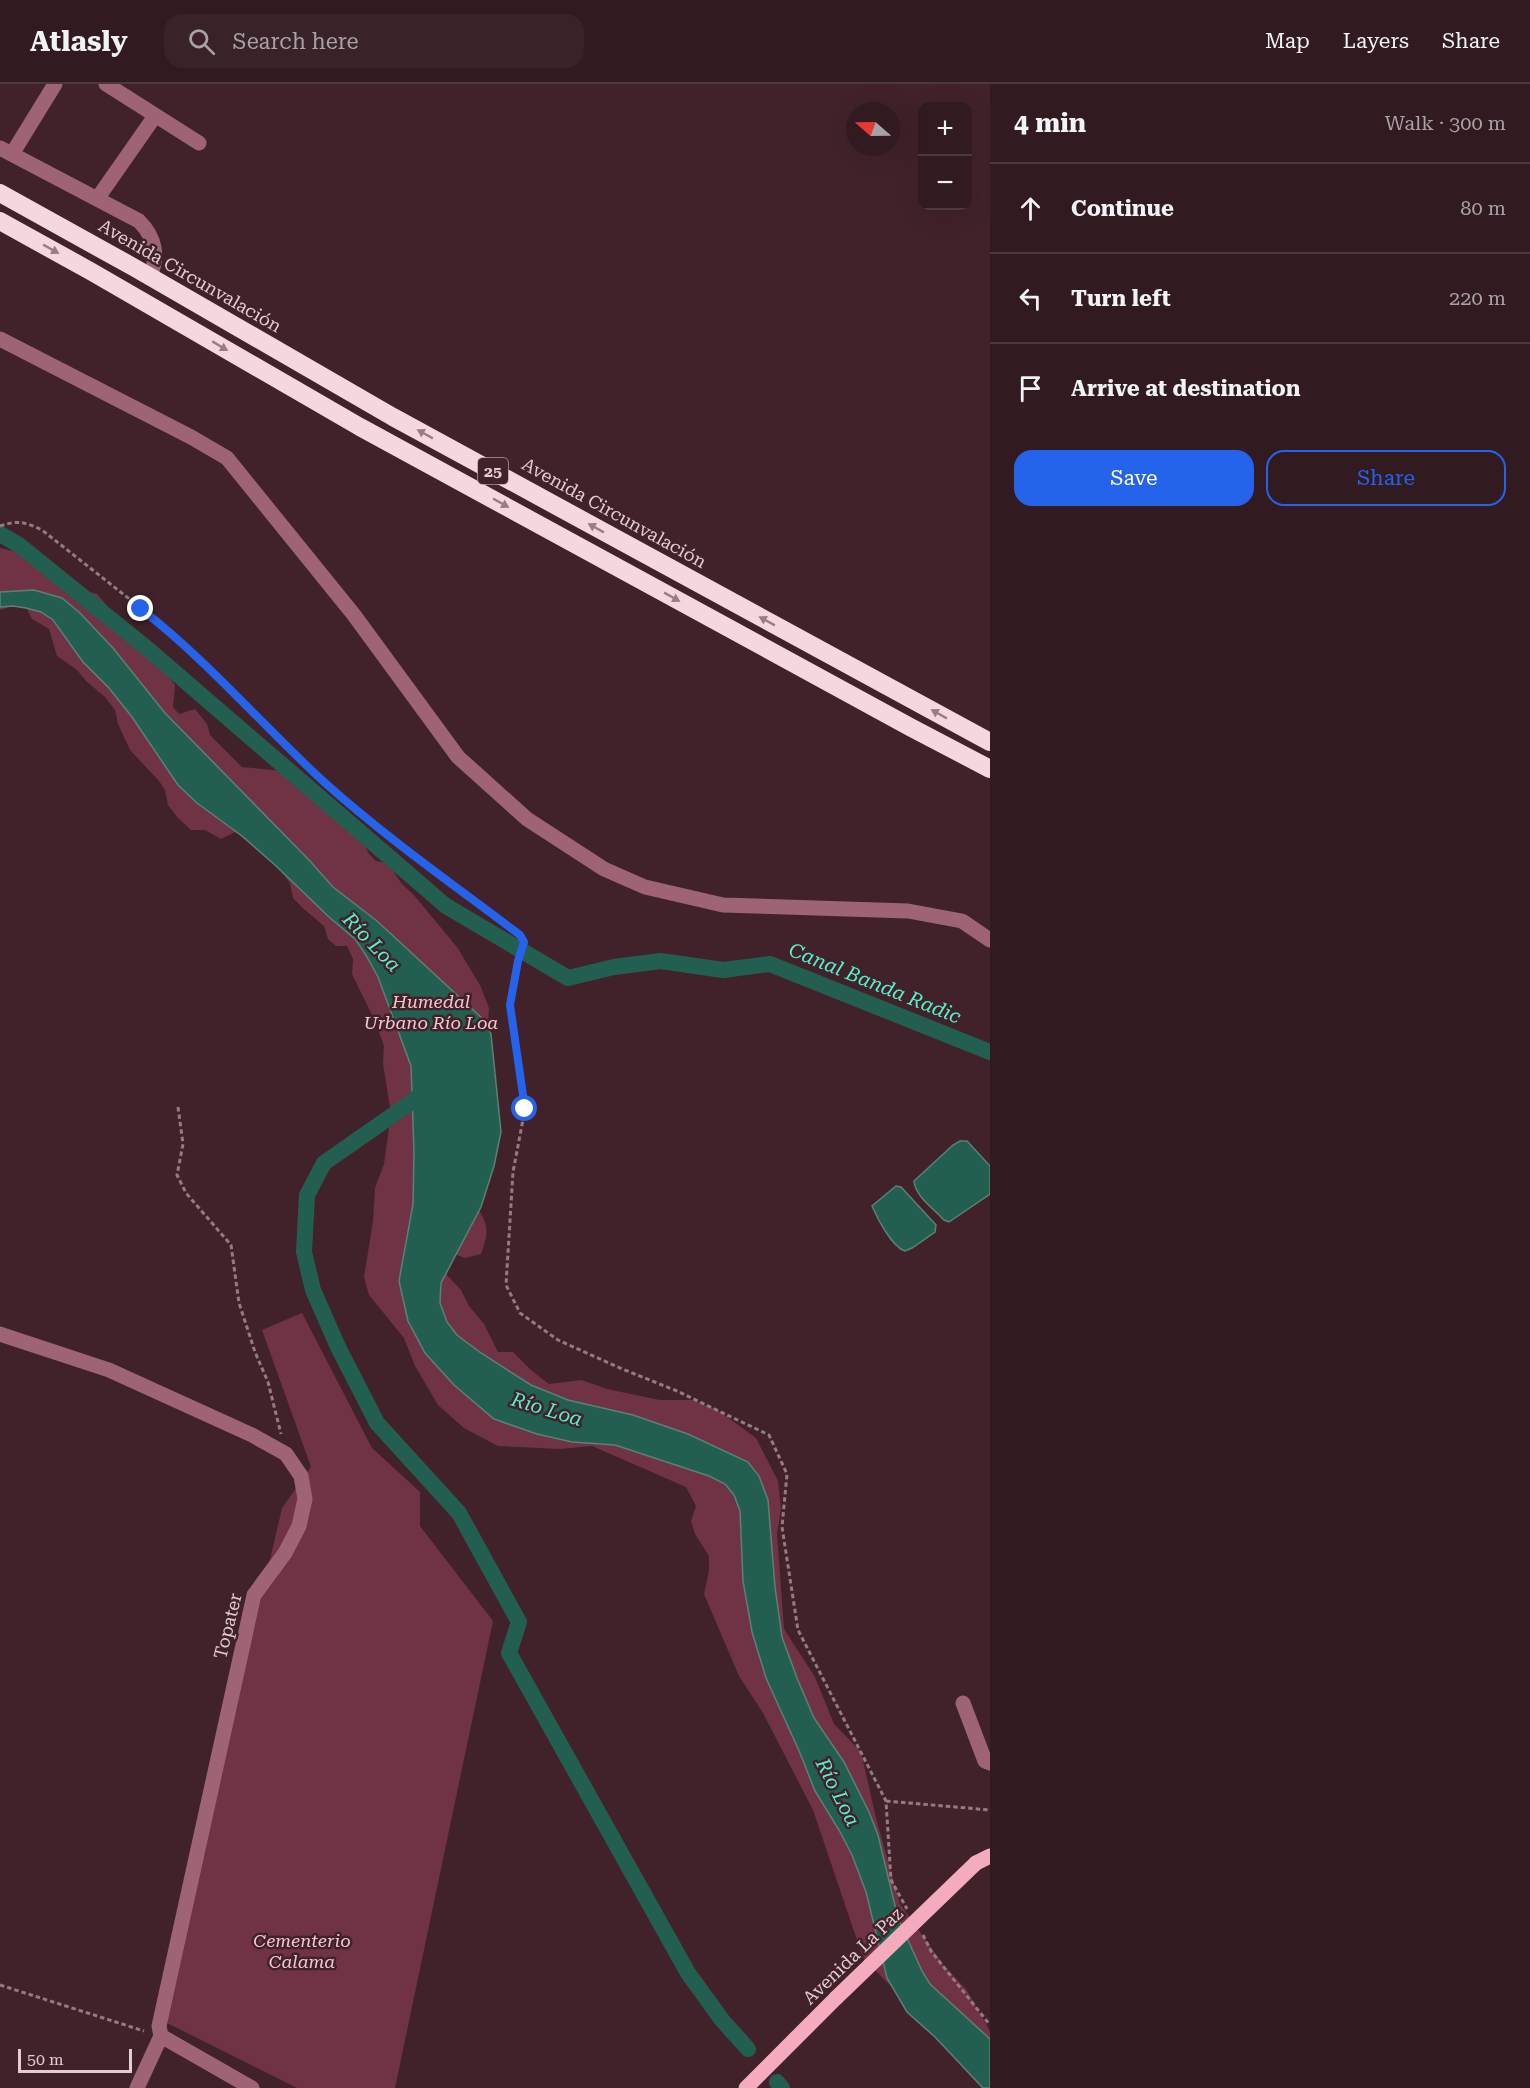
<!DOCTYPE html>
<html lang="en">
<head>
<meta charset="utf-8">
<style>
	body { margin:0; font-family:"Roboto Serif",serif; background:#392329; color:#f1f3f6 }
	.controls { position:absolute; right:18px; top:18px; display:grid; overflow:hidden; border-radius:12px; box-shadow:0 6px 24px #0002 }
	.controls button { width:54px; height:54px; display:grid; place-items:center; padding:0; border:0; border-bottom:2px solid #4c383e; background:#311a20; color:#f1f3f6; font:30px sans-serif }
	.compass { position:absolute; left:846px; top:18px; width:54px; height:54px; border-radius:50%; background:#311a20; box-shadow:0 6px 24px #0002; rotate:290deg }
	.scale { position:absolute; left:18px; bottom:15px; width:114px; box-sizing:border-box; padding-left:6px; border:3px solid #e2cdd1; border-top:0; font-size:16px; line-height:21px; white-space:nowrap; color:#e2cdd1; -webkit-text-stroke:4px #41222b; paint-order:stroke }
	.stop { position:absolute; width:18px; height:18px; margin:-14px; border:4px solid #2563eb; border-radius:50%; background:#fff }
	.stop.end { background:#2563eb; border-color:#fff; box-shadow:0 2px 6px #0008 }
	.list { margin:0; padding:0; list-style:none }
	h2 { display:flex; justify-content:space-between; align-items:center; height:78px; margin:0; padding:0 24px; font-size:26px }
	h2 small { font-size:20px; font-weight:400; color:#a8a1a5 }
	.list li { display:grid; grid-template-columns:39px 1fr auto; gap:18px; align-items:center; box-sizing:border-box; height:90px; padding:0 24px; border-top:2px solid #4c383e }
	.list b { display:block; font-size:22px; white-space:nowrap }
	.list em { font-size:20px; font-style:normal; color:#a8a1a5 }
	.actions { display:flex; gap:12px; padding:18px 24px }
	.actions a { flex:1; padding:14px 0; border:2px solid #2563eb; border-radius:18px; text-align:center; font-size:21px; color:#2563eb }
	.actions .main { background:#2563eb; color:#fff }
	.icon { flex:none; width:33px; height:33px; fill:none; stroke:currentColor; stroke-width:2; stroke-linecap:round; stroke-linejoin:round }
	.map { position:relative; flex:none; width:990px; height:2004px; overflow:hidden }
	header { display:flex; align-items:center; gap:36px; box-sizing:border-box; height:84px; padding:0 30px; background:#311a20; border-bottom:2px solid #4c383e }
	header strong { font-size:28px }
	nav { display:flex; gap:33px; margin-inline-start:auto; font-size:21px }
	.search { width:420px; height:54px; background:#392329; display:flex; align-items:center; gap:15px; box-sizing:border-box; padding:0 21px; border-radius:18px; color:#a8a1a5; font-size:22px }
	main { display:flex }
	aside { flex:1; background:#311a20 }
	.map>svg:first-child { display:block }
</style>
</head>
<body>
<header>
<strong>Atlasly</strong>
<div class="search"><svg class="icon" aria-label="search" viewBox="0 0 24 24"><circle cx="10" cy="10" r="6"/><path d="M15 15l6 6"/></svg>Search here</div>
<nav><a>Map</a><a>Layers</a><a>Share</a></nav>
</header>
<main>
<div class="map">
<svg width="990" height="2004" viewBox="0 0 990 2004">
	<rect width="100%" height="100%" fill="#41222b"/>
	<!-- green -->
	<path fill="#703245" d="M0,464l35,8 28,16 8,9 1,10 8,4 9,-3 8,2 25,29 28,22 12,24 13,16 -2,22 6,7 16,-5 12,15 3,11 32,32 42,4 47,39 24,17 14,27 7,7 12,2 14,21 11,10 44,53 23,38 9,23 -2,26 4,104 7,13 -25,51c15,20 17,29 8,52l-16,4 -26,-10 -1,10 9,17 14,15 8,16 15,18 14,28h15l19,19 17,13 33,-4 25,9 53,11h32l24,9 40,29 22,43 3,28 -4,25 7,95 31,48 19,47 27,28 15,66 24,86 45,63 21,22 24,42v55l-127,-128 -50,-148 -50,-97 -24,-37 -35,-82 5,-23v-15l-14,-22 -4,-13 5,-15 -10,-19 -94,-41 -32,3 -62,-3 -34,-18 -26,-23 -23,-39 -11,-28 -35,-43 -5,-18 9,-56 2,-33 9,-24 7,-51 -8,-49 1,-18 -9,-25 -23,-47 1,-15 -6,-13h-11l-8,-7 -4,-13 -19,-16 -12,-12 -3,-15 -19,-25 -36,-26 -14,7 -16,-9h-14l-13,-12 -10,-13 -3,-15 -6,-9 -29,-31 -12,-26 -3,-14 -10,-13 -19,-16 -9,-11 -20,-14 -8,-27 -17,-10 -5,-10 -11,-4 -16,5z
		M302,1229l70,135 48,44v34l73,95 -98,467h-98l-134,-67 119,-513 29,-41 -49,-137z"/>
	<!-- water -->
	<path fill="#235f50" stroke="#5c8077" stroke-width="1.5" d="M34,506l28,8 18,15 33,35 52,65 145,148 23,26 44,34 106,98 8,15 10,98 -7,34 -13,41 -40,76 -1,20 7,19 10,13 24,18 50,32 37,15 65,15 55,19 60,28 11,14 9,24 7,87 7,50 15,41 17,40 30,44 25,50 9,23 20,83 24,53 8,13 60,55v49h-7l-48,-51 -28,-25 -20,-34 -21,-86 -14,-37 -13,-25 -24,-39 -15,-38 -34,-75 -14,-46 -9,-51 -3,-70 -6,-16 -9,-11 -16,-8 -94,-31 -43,-3 -35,-8 -43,-15 -40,-34 -29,-32 -17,-32 -9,-40 14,-77 1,-51 -3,-87 -33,-89 -11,-20 -11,-17 -27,-23 -53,-51 -34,-30 -45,-33 -19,-18 -46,-68 -23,-29 -26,-26 -30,-42 -12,-8 -15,-4 -13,-2 -13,1v-15z
		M960,1057h7l23,25v28l-41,28 -5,-2c-10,-11 -29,-24 -30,-39l39,-36z
		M896,1102l5,1 35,38 -1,7 -23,16 -7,3c-13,-4 -28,-33 -33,-45z"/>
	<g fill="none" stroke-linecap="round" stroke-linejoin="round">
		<!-- canal -->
		<path stroke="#235f50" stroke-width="16" d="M0,450l19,11 130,105 297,256 122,72 46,-11 47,-6 62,9 47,-6 220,88
			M429,1003l-16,14 -89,62 -17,32 -3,57 9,38 25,57 39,76 82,90 60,109 -10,31 179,320 34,47 26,29
			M777,1998l5,6"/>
		<!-- path -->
		<path stroke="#957b81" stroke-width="3" stroke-dasharray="4.5 3" stroke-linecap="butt" d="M0,442c18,-6 25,-4 42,4l133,105 149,147 57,47 140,106 3,7 -7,19 -7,44 15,104 -12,63 -7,113 14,28 38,27 62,28 57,23 92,44 18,39 -5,53 16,103 88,171 5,79 16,29
			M178,1023l5,37 -6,31 9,18 45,52 8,58 16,49 13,30 13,52
			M886,1717l104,9
			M923,1851l8,16 59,74
			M0,1901l144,46"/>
		<!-- minor -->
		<path stroke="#9e6474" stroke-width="15" d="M106,0l93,59
			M0,64l139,73c16,16 20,35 11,55
			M12,70l43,-70
			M97,115l58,-83
			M0,255l191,98 36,21 127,157 104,142 69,62 77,50 41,18 78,18 185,6 54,10 28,19
			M0,1250l109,36 143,65 34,19 15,22 4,23 -6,27 -14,27 -31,42 -95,431 2,10 -24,52
			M963,1619l22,58 5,2
			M161,1952l91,52"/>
		<!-- major -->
		<path stroke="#f3abbd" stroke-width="15" d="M976,1779l14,-7
			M746,2004l90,-90"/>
		<!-- highway -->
		<path stroke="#f5d7de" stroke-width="18" d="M0,109l135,75 258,149 597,325
			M0,137l92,51 268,155 550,300 80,42"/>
		<!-- major-bridge -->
		<path stroke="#f3abbd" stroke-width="15" d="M836,1914l140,-135"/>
	</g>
	<!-- one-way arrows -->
	<defs><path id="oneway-solid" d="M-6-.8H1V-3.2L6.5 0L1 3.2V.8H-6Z" transform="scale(1.5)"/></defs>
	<g fill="#9b7c84">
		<use href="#oneway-solid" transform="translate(51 165) rotate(29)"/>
		<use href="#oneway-solid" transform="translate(220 262) rotate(31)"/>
		<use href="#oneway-solid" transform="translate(425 350) rotate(-151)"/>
		<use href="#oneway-solid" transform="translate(501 419) rotate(29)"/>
		<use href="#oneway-solid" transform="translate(596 444) rotate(-151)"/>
		<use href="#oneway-solid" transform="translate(672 513) rotate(29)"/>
		<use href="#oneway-solid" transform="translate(767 537) rotate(-151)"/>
		<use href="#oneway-solid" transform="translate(939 630) rotate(-151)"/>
	</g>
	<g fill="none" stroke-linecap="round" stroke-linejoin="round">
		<!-- route -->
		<path stroke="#2563eb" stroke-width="8" d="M141,525c66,51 121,116 182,172 62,56 131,104 197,154l4,7 -6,19 -8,44 15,104"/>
	</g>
	<g text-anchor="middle" stroke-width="5" stroke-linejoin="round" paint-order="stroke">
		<!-- shield labels -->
		<rect fill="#41222b" stroke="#b29a9f" stroke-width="1.5" x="478" y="374" width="30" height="26" rx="4.5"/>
		<g font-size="16" font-weight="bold" fill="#e2cdd1">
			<text x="493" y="393">25</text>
		</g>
		<!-- street labels -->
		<g font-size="18" fill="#e2cdd1" stroke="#41222b">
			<text transform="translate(190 192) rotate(30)" y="6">Avenida Circunvalación</text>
			<text transform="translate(614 429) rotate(29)" y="6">Avenida Circunvalación</text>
			<text transform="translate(228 1542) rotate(-76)" y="6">Topater</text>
			<text transform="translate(853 1872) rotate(-44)" y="6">Avenida La Paz</text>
		</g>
		<!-- park labels -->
		<g font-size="18" font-style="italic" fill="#f6c6d1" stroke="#41222b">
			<text x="431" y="924">Humedal<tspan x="431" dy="21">Urbano Río Loa</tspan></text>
			<text x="302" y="1863">Cementerio<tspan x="302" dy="21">Calama</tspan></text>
		</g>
		<!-- water labels -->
		<g font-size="20" font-style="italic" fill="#55f1cd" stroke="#41222b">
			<text transform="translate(372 858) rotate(46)" y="7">Río Loa</text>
			<text transform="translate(875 899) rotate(22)" y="7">Canal Banda Radic</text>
			<text transform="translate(547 1325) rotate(17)" y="7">Río Loa</text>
			<text transform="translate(838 1708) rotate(63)" y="7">Río Loa</text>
		</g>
	</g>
</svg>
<div class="controls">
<button>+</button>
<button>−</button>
</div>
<svg class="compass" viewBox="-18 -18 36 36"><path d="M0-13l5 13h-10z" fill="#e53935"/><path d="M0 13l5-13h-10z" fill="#a8a1a5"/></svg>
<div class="scale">50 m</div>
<div class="stop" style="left:525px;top:1025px"></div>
<div class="stop end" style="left:141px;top:525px"></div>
</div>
<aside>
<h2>4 min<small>Walk · 300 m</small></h2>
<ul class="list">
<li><svg class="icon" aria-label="ahead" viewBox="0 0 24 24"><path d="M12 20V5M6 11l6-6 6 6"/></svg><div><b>Continue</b></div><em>80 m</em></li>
<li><svg class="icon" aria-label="left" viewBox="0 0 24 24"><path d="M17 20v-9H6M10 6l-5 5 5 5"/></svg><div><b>Turn left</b></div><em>220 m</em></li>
<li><svg class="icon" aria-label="arrive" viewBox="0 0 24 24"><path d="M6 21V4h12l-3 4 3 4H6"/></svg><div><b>Arrive at destination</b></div></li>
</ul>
<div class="actions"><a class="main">Save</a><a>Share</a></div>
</aside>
</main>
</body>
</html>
